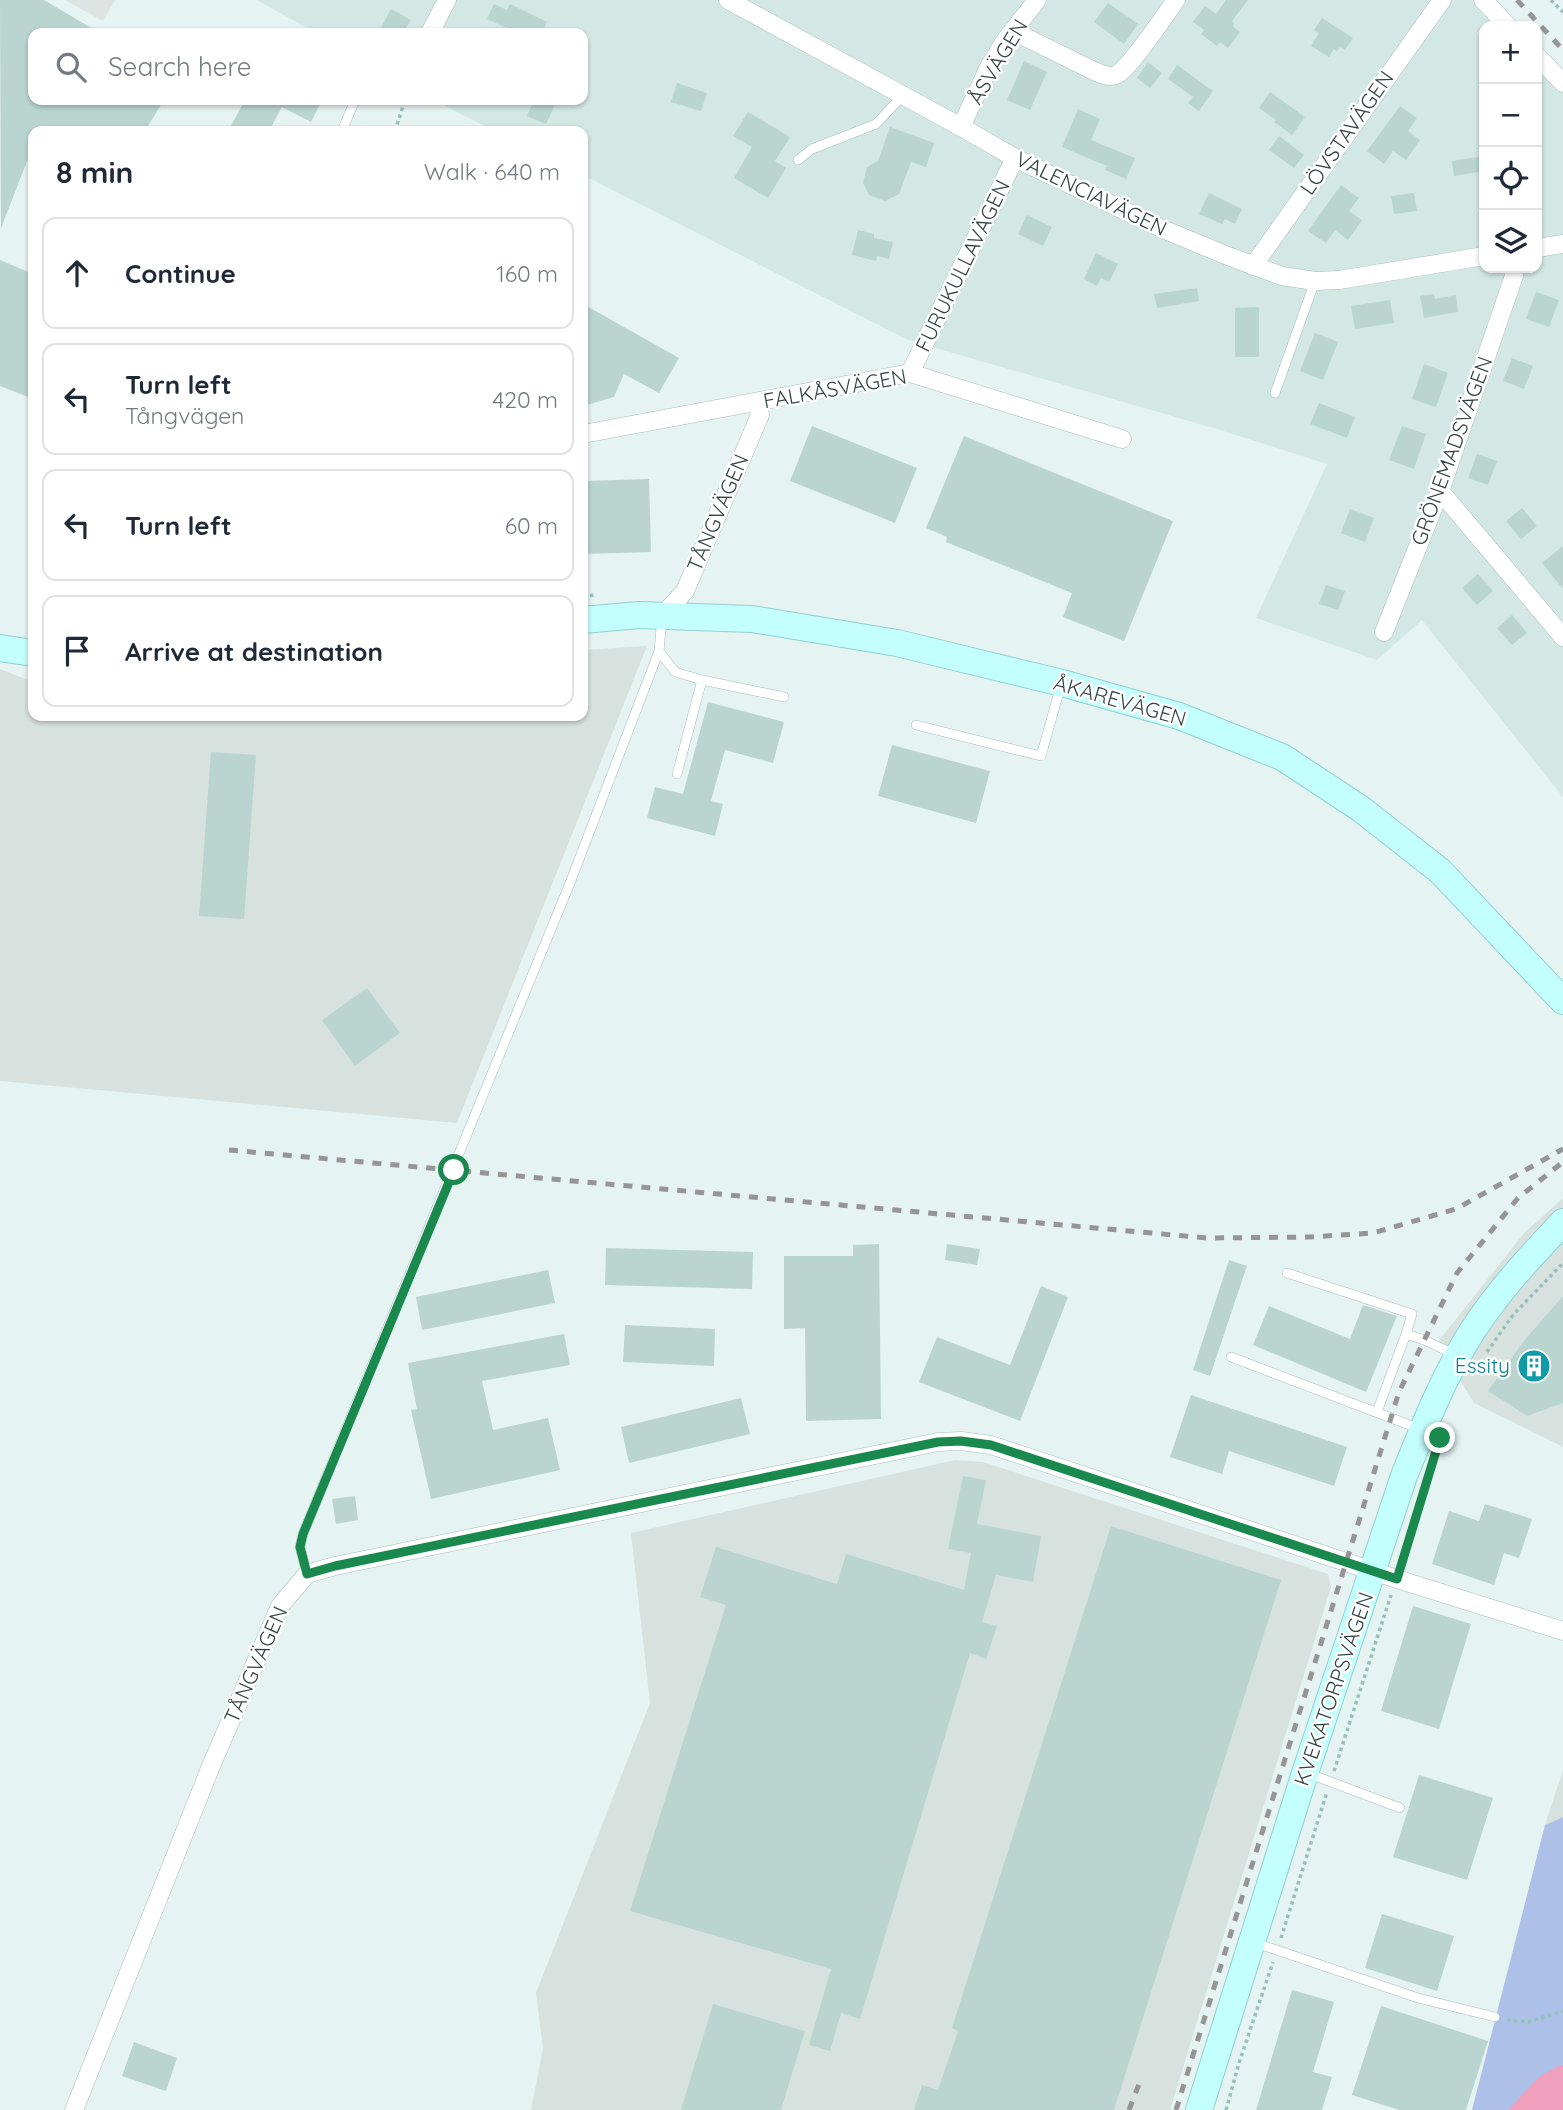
<!DOCTYPE html>
<html lang="en">
<head>
<meta charset="utf-8">
<style>
	body { margin:0; font-family:Quicksand,sans-serif; background:#f6f6f7; color:#1f2937 }
	.controls { position:absolute; right:21px; top:21px; display:grid; overflow:hidden; border-radius:14px; box-shadow:0 2px 5px #0004 }
	.controls button { width:63px; height:63px; display:grid; place-items:center; padding:0; border:0; border-bottom:2px solid #e0e1e3; background:#fff; color:#1f2937; font:35px sans-serif }
	.stop { position:absolute; width:21px; height:21px; margin:-16px; border:5px solid #19894e; border-radius:50%; background:#fff }
	.stop.end { background:#19894e; border-color:#fff; box-shadow:0 2px 7px #0008 }
	.list { margin:0; padding:0; list-style:none }
	h2 { display:flex; justify-content:space-between; align-items:center; height:91px; margin:0; padding:0 28px; font-size:30px }
	h2 small { font-size:23px; font-weight:400; color:#747a83 }
	.list li { display:grid; grid-template-columns:46px 1fr auto; gap:21px; align-items:center; box-sizing:border-box; height:112px; margin:0 14px 14px; padding:0 14px; border:2px solid #e0e1e3; border-radius:14px }
	.list b { display:block; font-size:26px; white-space:nowrap }
	.list p { margin:0; font-size:23px; white-space:nowrap; color:#747a83 }
	.list em { font-size:23px; font-style:normal; color:#747a83 }
	.icon { flex:none; width:38px; height:38px; fill:none; stroke:currentColor; stroke-width:2; stroke-linecap:round; stroke-linejoin:round }
	.map { position:relative; flex:none; width:1563px; height:2110px; overflow:hidden }
	.search { position:absolute; background:#fff; box-shadow:0 2px 5px #0004; left:28px; top:28px; width:560px; height:77px; display:flex; align-items:center; gap:18px; box-sizing:border-box; padding:0 24px; border-radius:14px; color:#747a83; font-size:26px }
	.panel { position:absolute; background:#fff; box-shadow:0 2px 5px #0004; left:28px; top:126px; width:560px; height:595px; border-radius:14px }
	.map>svg:first-child { display:block }
</style>
</head>
<body>
<div class="map">
<svg width="1563" height="2110" viewBox="0 0 1563 2110">
	<rect width="100%" height="100%" fill="#e5f3f2"/>
	<!-- residential -->
	<path fill="#d3e7e5" d="M257,0h1221l26,26h-20v242h53v-207l26,27v709l-141,-177 -45,40 -121,-42 71,-154 -110,-35 -309,-89 -325,-165v-44h-88l-62,-31h150v-67h-267z"/>
	<!-- industrial -->
	<path fill="#d7e2df" d="M647,646l-190,477 -457,-42v-412l33,13v34h550v-66z
		M1563,1198v249l-89,-44 -37,-60 88,-111z
		M955,1460l28,2 345,112 3,13 -161,523h-639l12,-61 -7,-56 114,-290 -19,-170z
		M1563,1770v47l-18,8z"/>
	<!-- green -->
	<path fill="#adc0e8" d="M1563,1817v293h-91l73,-285z"/>
	<!-- parking -->
	<path fill="#dde4e2" d="M65,0h50l-12,21z"/>
	<!-- water -->
	<path fill="#f1a0be" d="M1560,2065h3v45h-55l31,-33z"/>
	<!-- building -->
	<path fill="#bad5d0" d="M0,0h44l56,33h-67v67h131l-19,31h-112v15l-32,82z
		M1226,0h22l-16,21 2,2 -1,3 7,6 -12,16 -8,-6 -3,4 -16,-12 3,-4 -11,-8 12,-16 11,8z
		M1108,3l30,21 -14,20 -30,-22z
		M494,4l13,6 3,-6 37,18 -5,11h-24l-31,-14z
		M391,9l20,11 -8,13h-25z
		M1322,18l31,20 -8,12 -5,-3 -3,4 -3,-2 -5,8 -18,-11 8,-13 -5,-3z
		M1024,61l23,11 -17,38 -23,-10z
		M1148,62l14,11 -12,15 -13,-10z
		M1177,65l36,26 -14,20 -11,-8 5,-6 -25,-18z
		M677,83l30,10 -6,18 -30,-9z
		M1270,92l35,25 -13,18 -18,-13 2,-2 -17,-12z
		M245,100h77l-11,22 -29,-15 -13,24h-41z
		M534,100h23l-11,24 -19,-8z
		M1400,106l17,12 -9,13 12,9 -14,20 -13,-9 -9,13 -17,-13z
		M1078,109l22,10 -9,21 44,18 -9,21 -21,-9 2,-4 -45,-19z
		M748,112l42,25 -15,24 11,7 -18,30 -34,-20 18,-31 -19,-11z
		M890,127l44,16 -8,24 -15,-5 -12,32 -14,7 -16,-6 -6,-12 4,-16 11,-6z
		M1279,136l25,19 -10,13 -25,-18z
		M1484,156v15l-30,5 -2,-15z
		M1341,185l18,13 -10,13 13,9 -14,20 -13,-10 -9,13 -18,-12z
		M1209,193l33,16 -7,15 -10,-5 -3,5 -23,-10z
		M1414,193l3,18 -23,3 -3,-18z
		M1027,215l25,12 -9,19 -25,-12z
		M858,230l16,4v4l19,4 -4,17 -12,-3 -1,5 -24,-6z
		M1096,253l22,11 -9,18 -8,-4 -4,8 -13,-7z
		M0,260l33,14v125l-33,-13z
		M1197,288l2,13 -42,7 -3,-14z
		M1536,292l23,8 -10,27 -23,-8z
		M1434,294l1,5 21,-4 2,17 -34,6 -4,-22z
		M1390,300l4,23 -39,6 -4,-23z
		M583,304l96,54 -20,35 -35,-19 -10,23 -31,9z
		M1259,307v50h-24v-49z
		M1315,333l23,9 -15,38 -23,-9z
		M1512,358l21,8 -9,23 -21,-8z
		M1424,364l24,9 -12,34 -24,-8z
		M1319,403l36,14 -8,21 -37,-14z
		M812,426l105,42 -22,55 -105,-42z
		M1402,426l24,8 -12,35 -25,-9z
		M964,436l209,85 -49,120 -61,-24 9,-24 -126,-51 1,-5 -21,-9z
		M1477,454l20,7 -9,24 -20,-7z
		M649,479l2,73 -68,2v-73z
		M1522,508l15,18 -16,13 -15,-18z
		M1350,509l24,9 -9,24 -24,-9z
		M1563,546v43l-21,-26z
		M1478,574l15,17 -16,14 -15,-17z
		M1326,585l19,6 -7,19 -19,-6z
		M1512,615l15,18 -15,12 -15,-17z
		M708,702l76,20 -11,41 -48,-13 -14,51 12,3 -8,32 -68,-18 8,-31 28,7z
		M892,745l98,26 -14,52 -98,-27z
		M211,752l45,3 -12,164 -45,-3z
		M367,988l33,45 -45,33 -33,-46z
		M879,1244l2,175 -75,2 -1,-93 -21,1v-73h69v-11z
		M947,1244l33,5 -3,16 -32,-5z
		M606,1248l147,4 -1,37 -147,-4z
		M1229,1260l18,6 -37,110 -17,-6z
		M548,1270l7,33 -133,27 -6,-33z
		M1041,1286l27,11 -48,124 -101,-39 18,-45 73,28z
		M1563,1296v107l-36,13 -39,-25 35,-49z
		M1363,1305l34,11 -31,76 -113,-47 16,-39 81,33z
		M625,1325l90,4 -1,37 -91,-4z
		M564,1334l6,31 -88,16 11,49 55,-12 12,52 -129,29 -20,-89 6,-1 -9,-46z
		M1191,1395l156,52 -13,39 -105,-35 -7,23 -52,-17z
		M741,1398l9,36 -121,29 -8,-36z
		M963,1476l23,4 -9,44 64,12 -8,46 -37,-7 -14,47 15,4 -11,33 -16,-6 -110,366 -19,-6 -11,38 -21,-6 22,-76 -201,-58 96,-306 -26,-8 16,-50 121,37 9,-30 118,36 7,-37 -23,-4z
		M355,1496l3,24 -22,4 -4,-25z
		M1485,1504l47,15 -13,39 -15,-5 -10,32 -62,-21 17,-53 30,10z
		M1111,1526l170,54 -167,530h-200l8,-25 16,5 20,-59 -6,-3z
		M1413,1606l58,18 -32,105 -58,-18z
		M1419,1775l74,23 -26,82 -74,-23z
		M1382,1914l72,22 -17,55 -72,-23z
		M1292,1990l42,12 -21,70 19,5 -10,33h-66z
		M713,2004l92,27 -24,79h-100z
		M1381,2006l107,35 -22,69h-67l-47,-15z
		M134,2042l43,16 -11,33 -44,-15z"/>
	<g fill="none" stroke-linecap="round" stroke-linejoin="round">
		<defs>
			<path id="lane" d="M342,131l13,-31
				M798,160l14,-11 64,-25 27,-29
				M1275,393l40,-112
				M659,651l16,21 27,8 82,17
				M916,725l125,31 20,-71
				M677,774l25,-94
				M1287,1273l125,41 -6,20 18,6 32,15
				M1231,1357l189,72
				M1377,1412l29,-78
				M307,1574l-7,-27 3,-13 267,-651 89,-232 3,-33
				M1307,1773l93,35
				M1256,1943l162,55 77,19"/>
			<path id="street" d="M728,0l233,127 54,31 150,72 63,26 54,20 33,5 24,-1 145,-24
				M1483,0l25,26
				M1013,31l81,40c7,3 15,7 22,4 14,-7 49,-60 60,-75
				M430,33l17,-33
				M1537,56l26,27
				M961,127l28,-60 15,-25 33,-42
				M1537,248l26,-4
				M1253,266l189,-266
				M910,373l105,-215
				M583,434l327,-61 212,66
				M1440,491l123,146
				M662,616l23,-25 75,-176 -2,-13
				M1384,632l56,-141 74,-215 -1,-8
				M74,2110l137,-344 69,-160 27,-32 28,-8 603,-124 23,-1 30,4 406,134 166,52"/>
			<path id="secondary" d="M583,620l56,-5 113,4 145,24 165,40 117,33 103,41 79,52 79,62 123,130
				M0,648l33,5
				M1199,2110l106,-337 99,-297c20,-50 40,-101 69,-146 26,-40 58,-74 90,-108"/>
		</defs>
		<!-- lane casing -->
		<use href="#lane" stroke="#a7bebc" stroke-width="10"/>
		<!-- street casing -->
		<use href="#street" stroke="#a7bebc" stroke-width="19"/>
		<!-- secondary casing -->
		<use href="#secondary" stroke="#92d0ce" stroke-width="28"/>
		<!-- path -->
		<path stroke="#98c0bb" stroke-width="3.5" stroke-dasharray="3.5 3.5" stroke-linecap="butt" d="M1551,0l12,12
			M395,131l10,-31
			M583,596l14,-1
			M1487,1352l26,-37 50,-52
			M1401,1565l23,-73
			M1334,1771l57,-176
			M1281,1938l46,-146
			M1507,2020l21,2 35,-11
			M1226,2110l13,-47 34,-101"/>
		<!-- lane -->
		<use href="#lane" stroke="#fff" stroke-width="9"/>
		<!-- street -->
		<use href="#street" stroke="#fff" stroke-width="18"/>
		<!-- secondary -->
		<use href="#secondary" stroke="#c3fffe" stroke-width="26"/>
		<!-- rail -->
		<path stroke="#959595" stroke-width="5" stroke-dasharray="9 9" stroke-linecap="butt" d="M1517,0l46,50
			M229,1150l978,88 103,-1 63,-4 83,-24 107,-60
			M1129,2110l10,-26
			M1176,2110l223,-718 58,-119 61,-75 45,-36"/>
	</g>
	<g fill="none" stroke-linecap="round" stroke-linejoin="round">
		<!-- route -->
		<path stroke="#19894e" stroke-width="9" d="M454,1170l-151,364 -3,13 7,27 28,-8 603,-124 23,-1 30,4 406,134 43,-141"/>
	</g>
	<!-- icons -->
	<defs>
		<symbol id="building-disc" viewBox="-11 -11 22 22"><circle r="9.5" fill="#0f9aa8" stroke="#fff"/><path d="M-4-6H4V6H1V3H-1V6H-4ZM-2.5-4.3h1.7v1.8h-1.7ZM.8-4.3h1.7v1.8H.8ZM-2.5-1h1.7V.8h-1.7ZM.8-1h1.7V.8H.8Z" fill="#fff"/></symbol>
	</defs>
	<g fill-rule="evenodd">
		<use href="#building-disc" x="1515" y="1347" width="38" height="38"/>
	</g>
	<g text-anchor="middle" stroke-width="5" stroke-linejoin="round" paint-order="stroke">
		<!-- street labels -->
		<g font-size="21" fill="#354543" stroke="#fff">
			<text transform="translate(998 62) rotate(-59)" y="7">ÅSVÄGEN</text>
			<text transform="translate(1347 133) rotate(-55)" y="7">LÖVSTAVÄGEN</text>
			<text transform="translate(1091 194) rotate(26)" y="7">VALENCIAVÄGEN</text>
			<text transform="translate(963 266) rotate(-64)" y="7">FURUKULLAVÄGEN</text>
			<text transform="translate(835 389) rotate(-10)" y="7">FALKÅSVÄGEN</text>
			<text transform="translate(1452 451) rotate(-70)" y="7">GRÖNEMADSVÄGEN</text>
			<text transform="translate(718 513) rotate(-67)" y="7">TÅNGVÄGEN</text>
			<text transform="translate(1120 701) rotate(16)" y="7">ÅKAREVÄGEN</text>
			<text transform="translate(256 1665) rotate(-66)" y="7">TÅNGVÄGEN</text>
			<text transform="translate(1334 1689) rotate(-71)" y="7">KVEKATORPSVÄGEN</text>
		</g>
		<!-- culture labels -->
		<g font-size="21" fill="#0d838f" stroke="#fff" text-anchor="end">
			<text x="1510" y="1373">Essity</text>
		</g>
	</g>
</svg>
<div class="controls">
<button>+</button>
<button>−</button>
<button><svg class="icon" aria-label="locate" viewBox="0 0 24 24"><circle cx="12" cy="12" r="6"/><path d="M12 2v4M12 18v4M2 12h4M18 12h4"/></svg></button>
<button><svg class="icon" aria-label="layers" viewBox="0 0 24 24"><path d="M12 4l9 5-9 5-9-5zM3 14l9 5 9-5"/></svg></button>
</div>
<div class="stop" style="left:454px;top:1170px"></div>
<div class="stop end" style="left:1440px;top:1438px"></div>
<div class="search"><svg class="icon" aria-label="search" viewBox="0 0 24 24"><circle cx="10" cy="10" r="6"/><path d="M15 15l6 6"/></svg>Search here</div>
<section class="panel">
<h2>8 min<small>Walk · 640 m</small></h2>
<ul class="list">
<li><svg class="icon" aria-label="ahead" viewBox="0 0 24 24"><path d="M12 20V5M6 11l6-6 6 6"/></svg><div><b>Continue</b></div><em>160 m</em></li>
<li><svg class="icon" aria-label="left" viewBox="0 0 24 24"><path d="M17 20v-9H6M10 6l-5 5 5 5"/></svg><div><b>Turn left</b><p>Tångvägen</p></div><em>420 m</em></li>
<li><svg class="icon" aria-label="left" viewBox="0 0 24 24"><path d="M17 20v-9H6M10 6l-5 5 5 5"/></svg><div><b>Turn left</b></div><em>60 m</em></li>
<li><svg class="icon" aria-label="arrive" viewBox="0 0 24 24"><path d="M6 21V4h12l-3 4 3 4H6"/></svg><div><b>Arrive at destination</b></div></li>
</ul>
</section>
</div>
</body>
</html>
